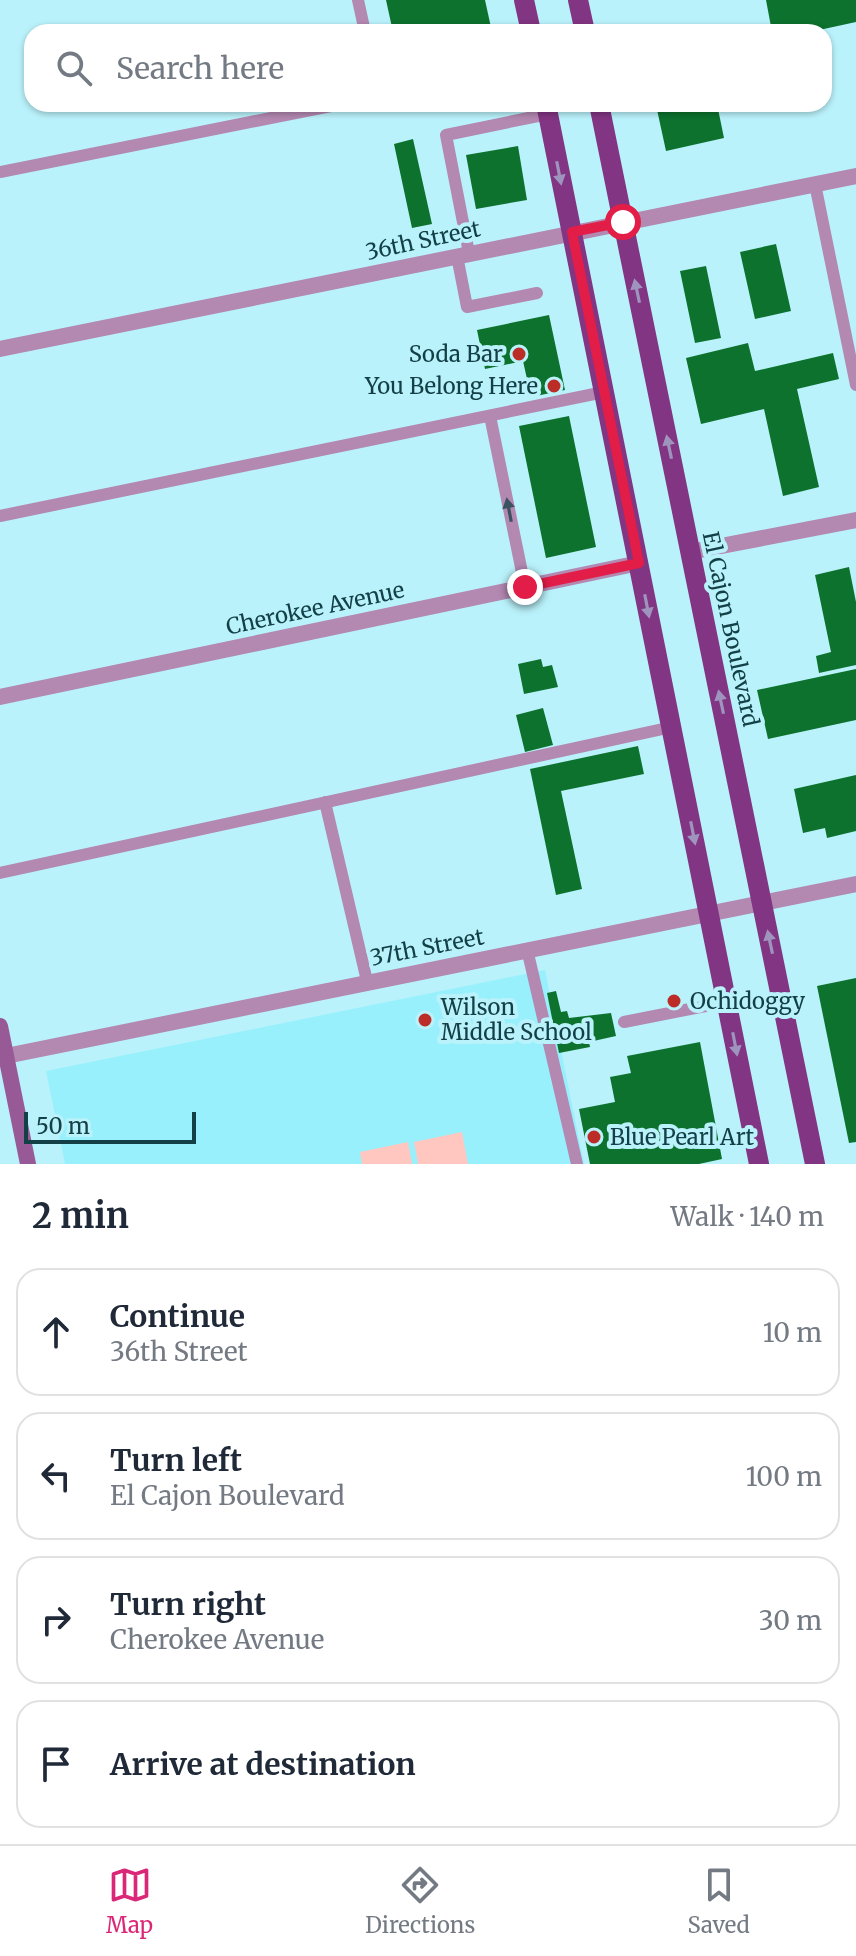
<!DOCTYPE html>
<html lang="en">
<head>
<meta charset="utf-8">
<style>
	body { margin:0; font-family:Merriweather,serif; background:#f2f2f3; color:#1f2937 }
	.scale { position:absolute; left:24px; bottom:20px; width:172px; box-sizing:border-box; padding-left:8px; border:4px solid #134046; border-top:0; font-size:22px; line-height:28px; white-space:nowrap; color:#134046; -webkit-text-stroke:6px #baf2fb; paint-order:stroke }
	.stop { position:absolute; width:24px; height:24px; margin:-18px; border:6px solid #e11d48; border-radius:50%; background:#fff }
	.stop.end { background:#e11d48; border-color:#fff; box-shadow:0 2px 8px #0008 }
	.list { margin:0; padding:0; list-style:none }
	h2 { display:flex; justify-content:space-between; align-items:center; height:104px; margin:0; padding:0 32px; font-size:34px }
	h2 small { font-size:26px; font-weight:400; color:#747a83 }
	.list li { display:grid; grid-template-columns:52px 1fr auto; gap:24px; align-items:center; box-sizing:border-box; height:128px; margin:0 16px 16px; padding:0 16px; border:2px solid #e0e1e3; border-radius:24px }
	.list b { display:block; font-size:30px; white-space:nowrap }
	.list p { margin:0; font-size:26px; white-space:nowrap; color:#747a83 }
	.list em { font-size:26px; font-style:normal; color:#747a83 }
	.icon { flex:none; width:44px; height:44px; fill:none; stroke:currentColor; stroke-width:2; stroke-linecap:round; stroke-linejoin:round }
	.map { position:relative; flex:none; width:856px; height:1164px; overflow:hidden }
	.search { position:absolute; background:#fff; box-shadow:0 2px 6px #0004; left:24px; right:24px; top:24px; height:88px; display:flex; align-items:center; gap:20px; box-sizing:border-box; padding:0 28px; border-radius:24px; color:#747a83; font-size:30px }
	.sheet { height:680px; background:#fff }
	nav { display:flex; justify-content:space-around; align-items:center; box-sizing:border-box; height:112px; border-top:2px solid #e0e1e3; background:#fff; font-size:22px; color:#747a83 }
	nav a { display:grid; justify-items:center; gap:4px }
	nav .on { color:#db2777 }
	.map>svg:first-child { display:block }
</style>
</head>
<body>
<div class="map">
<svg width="856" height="1164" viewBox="0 0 856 1164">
	<rect width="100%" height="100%" fill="#baf2fb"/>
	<!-- built -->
	<path fill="#99f0fd" d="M545,970l39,194h-519l-19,-93z"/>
	<!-- green -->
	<path fill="#ffc7bf" d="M462,1132l6,32h-50l-4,-22z
		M408,1142l4,22h-50l-2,-12z"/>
	<!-- building -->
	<path fill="#0c722d" d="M386,0h99l7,32h-99z
		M766,0h90v22l-46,10h-38z
		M717,104l7,34 -58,13 -10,-46z
		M413,139l19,85 -20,4 -18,-84z
		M518,146l9,54 -51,9 -10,-54z
		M776,244l15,67 -36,8 -15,-67z
		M706,266l15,72 -26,5 -15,-72z
		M549,315l16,75 -34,7 -8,-36 -38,8 -8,-39z
		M748,343l7,28 78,-18 6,26 -42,10 22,98 -36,9 -19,-87 -63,15 -15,-66z
		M569,416l27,131 -50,11 -27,-132z
		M849,567l7,35v63l-37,8 -3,-17 15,-4 -16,-77z
		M541,659l2,8 9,-2 6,22 -34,7 -6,-30z
		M856,669v51l-88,19 -11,-49z
		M543,708l10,37 -28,7 -9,-37z
		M638,746l6,28 -83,17 21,98 -26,6 -26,-126z
		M856,775v56l-29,7 -2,-10 -22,5 -9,-44z
		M856,978v164l-7,1 -32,-157z
		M556,991l5,21 6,-1 2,7 42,-5 5,23 -27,6 1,5 -31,6 -12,-60z
		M700,1042l22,117 -23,5h-109l-11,-55 36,-7 -5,-25 21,-4 -4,-17z"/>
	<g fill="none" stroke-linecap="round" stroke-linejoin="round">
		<!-- service -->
		<path stroke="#b388b1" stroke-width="12" d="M358,0l7,32
			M0,172l341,-68
			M815,184l41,201
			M469,253l-23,-118 102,-21
			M457,256l10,51 70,-14
			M490,416l35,171
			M0,516l604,-124
			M325,802l42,179
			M0,873l672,-146
			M527,949l50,215
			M624,1022l102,-20"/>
		<!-- minor -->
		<path stroke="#b388b1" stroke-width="16" d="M0,349l856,-173
			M690,552l166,-32
			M0,697l639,-134
			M6,1056l850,-172"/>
		<!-- secondary -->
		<path stroke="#985a96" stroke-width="16" d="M0,1026l28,138"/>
		<!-- primary -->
		<path stroke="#823582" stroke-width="20" d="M524,0l7,32
			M578,0l7,32
			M546,104l213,1060
			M599,104l216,1060"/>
	</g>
	<!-- one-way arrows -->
	<defs><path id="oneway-solid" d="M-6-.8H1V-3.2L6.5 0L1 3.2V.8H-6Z" transform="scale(2)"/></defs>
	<g fill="#9e94be">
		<use href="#oneway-solid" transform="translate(559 173) rotate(79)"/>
		<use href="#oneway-solid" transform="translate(637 291) rotate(-102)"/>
		<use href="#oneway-solid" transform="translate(669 447) rotate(-102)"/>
		<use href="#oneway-solid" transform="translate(647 606) rotate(79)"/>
		<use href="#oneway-solid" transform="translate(721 702) rotate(-102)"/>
		<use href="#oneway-solid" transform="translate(693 833) rotate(79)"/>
		<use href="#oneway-solid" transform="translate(770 942) rotate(-102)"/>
		<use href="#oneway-solid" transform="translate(735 1044) rotate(79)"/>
	</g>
	<use fill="#3b5261" href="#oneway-solid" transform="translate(509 510) rotate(-101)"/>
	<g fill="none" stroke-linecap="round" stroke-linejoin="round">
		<!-- route -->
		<path stroke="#e11d48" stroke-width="10" d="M525,587l114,-24 -67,-331 51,-10"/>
	</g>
	<!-- markers -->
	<g fill="#bb2d26" stroke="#baf2fb" stroke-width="3">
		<circle cx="519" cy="354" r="8"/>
		<circle cx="554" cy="386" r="8"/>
		<circle cx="674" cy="1001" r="8"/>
		<circle cx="425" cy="1020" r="8"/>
		<circle cx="594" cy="1137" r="8"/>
	</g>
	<g text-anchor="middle" stroke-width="8" stroke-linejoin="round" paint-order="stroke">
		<!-- street labels -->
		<g font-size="22" fill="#134046" stroke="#baf2fb">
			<text transform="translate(423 240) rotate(-12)" y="8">36th Street</text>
			<text transform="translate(315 608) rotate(-12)" y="8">Cherokee Avenue</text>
			<text transform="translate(731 629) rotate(78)" y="8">El Cajon Boulevard</text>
			<text transform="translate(427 947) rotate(-11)" y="8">37th Street</text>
		</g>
		<!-- poi labels -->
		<g font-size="22" fill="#134046" stroke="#baf2fb" text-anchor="start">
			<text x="503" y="362" text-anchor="end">Soda Bar</text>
			<text x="538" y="394" text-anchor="end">You Belong Here</text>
			<text x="690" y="1009">Ochidoggy</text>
			<text x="441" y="1015">Wilson<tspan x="441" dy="25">Middle School</tspan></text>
			<text x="610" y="1145">Blue Pearl Art</text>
		</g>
	</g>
</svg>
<div class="scale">50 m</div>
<div class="stop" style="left:623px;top:222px"></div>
<div class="stop end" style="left:525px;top:587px"></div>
<div class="search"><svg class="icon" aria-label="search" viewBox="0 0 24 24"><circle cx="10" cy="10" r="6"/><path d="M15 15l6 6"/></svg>Search here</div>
</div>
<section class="sheet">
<h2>2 min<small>Walk · 140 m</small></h2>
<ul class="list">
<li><svg class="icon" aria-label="ahead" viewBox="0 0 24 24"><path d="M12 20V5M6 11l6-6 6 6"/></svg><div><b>Continue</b><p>36th Street</p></div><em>10 m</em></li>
<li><svg class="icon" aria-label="left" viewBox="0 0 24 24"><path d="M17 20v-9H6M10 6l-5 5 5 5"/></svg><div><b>Turn left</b><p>El Cajon Boulevard</p></div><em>100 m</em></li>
<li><svg class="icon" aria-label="right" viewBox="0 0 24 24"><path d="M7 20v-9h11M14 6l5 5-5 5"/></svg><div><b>Turn right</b><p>Cherokee Avenue</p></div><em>30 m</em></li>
<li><svg class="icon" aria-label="arrive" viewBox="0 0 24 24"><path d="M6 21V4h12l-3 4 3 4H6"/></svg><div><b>Arrive at destination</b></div></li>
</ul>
</section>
<nav>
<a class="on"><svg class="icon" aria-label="map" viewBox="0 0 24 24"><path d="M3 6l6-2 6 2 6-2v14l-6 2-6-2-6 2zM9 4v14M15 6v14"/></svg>Map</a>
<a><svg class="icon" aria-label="directions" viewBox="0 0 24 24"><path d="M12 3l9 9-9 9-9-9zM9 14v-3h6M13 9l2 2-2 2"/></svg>Directions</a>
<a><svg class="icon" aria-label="saved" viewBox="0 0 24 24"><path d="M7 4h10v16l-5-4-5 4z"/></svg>Saved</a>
</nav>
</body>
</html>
